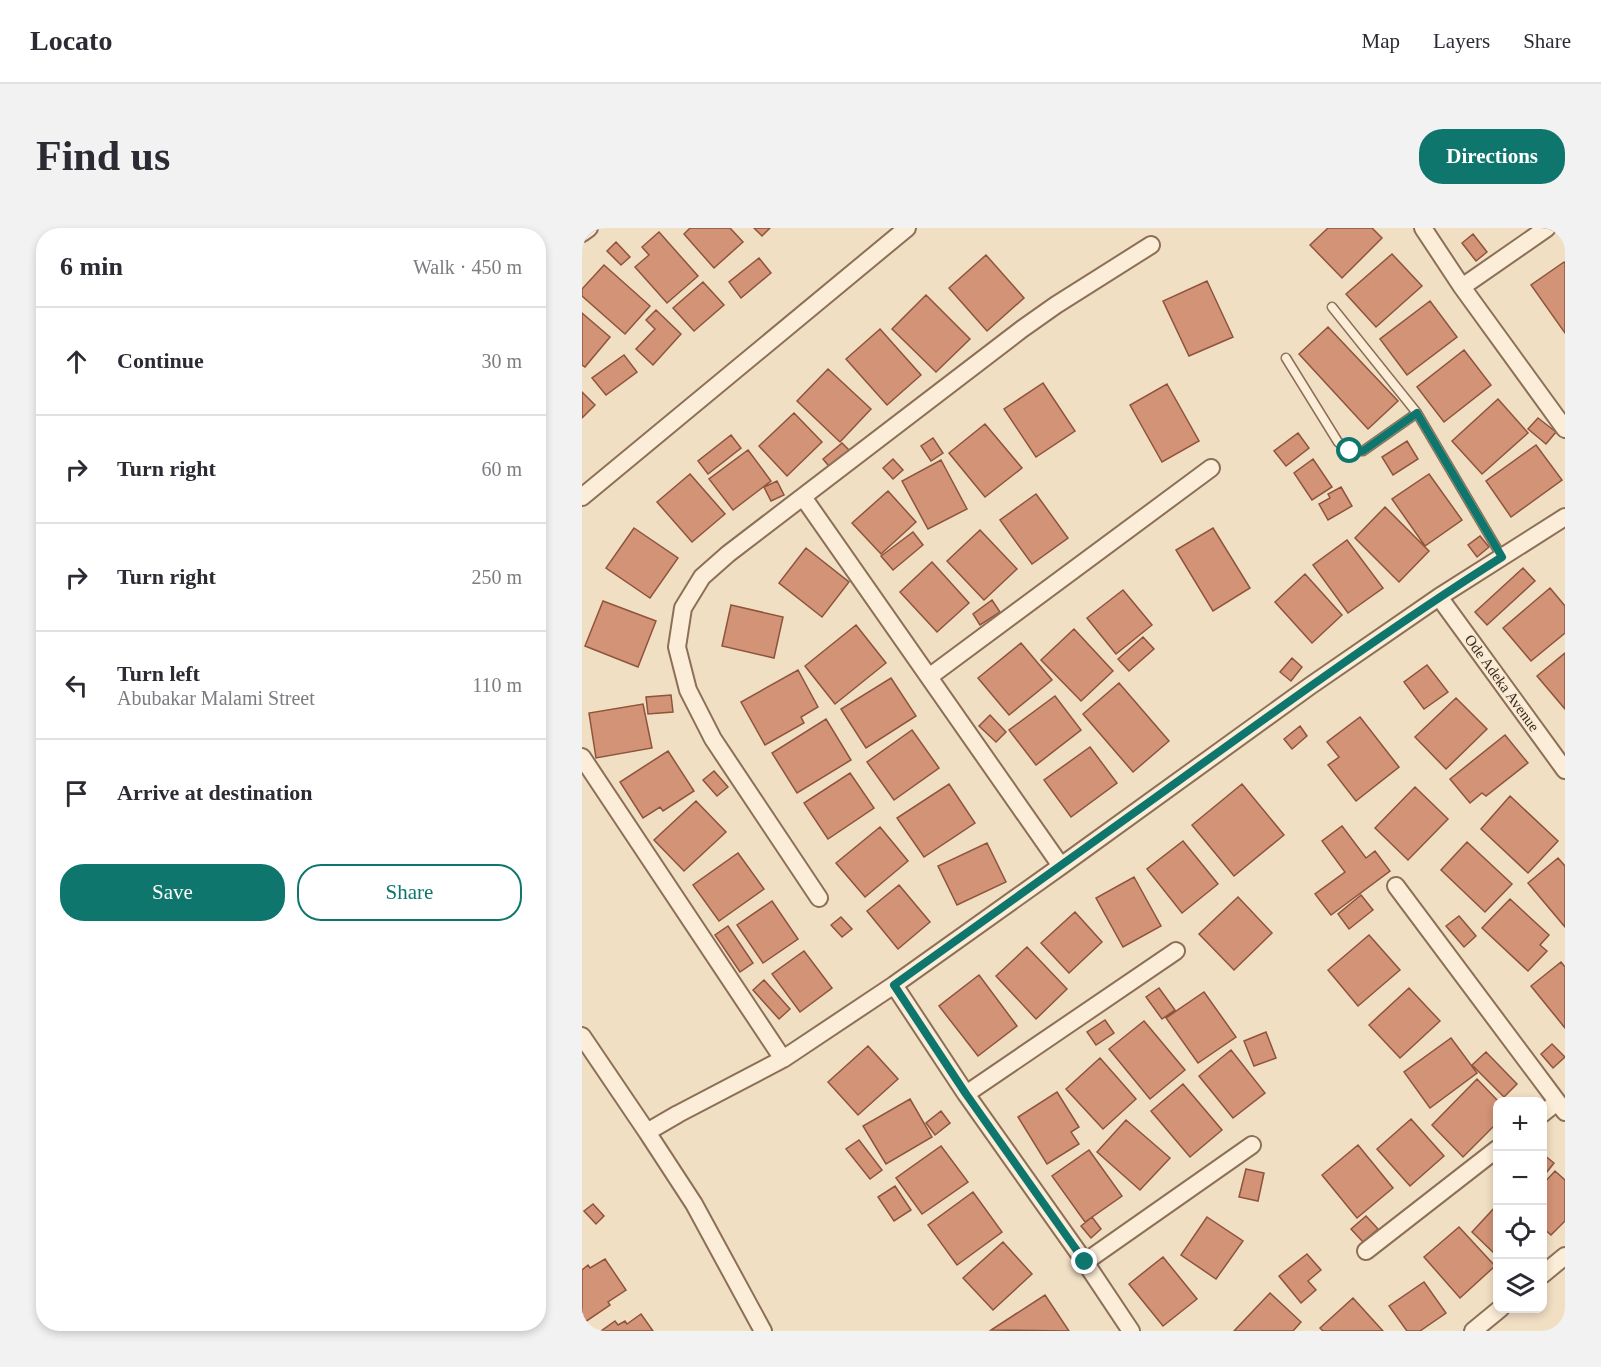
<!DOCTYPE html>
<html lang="en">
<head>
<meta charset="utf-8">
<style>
	body { margin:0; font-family:Georgia,serif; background:#f2f2f3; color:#2b2b33 }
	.controls { position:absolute; right:18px; bottom:18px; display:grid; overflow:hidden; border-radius:12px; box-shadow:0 3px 9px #0003 }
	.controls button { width:54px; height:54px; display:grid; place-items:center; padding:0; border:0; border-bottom:2px solid #e1e1e2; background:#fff; color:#2b2b33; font:30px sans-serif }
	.stop { position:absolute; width:18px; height:18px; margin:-14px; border:4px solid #0f766e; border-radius:50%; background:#fff }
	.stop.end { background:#0f766e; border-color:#fff; box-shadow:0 2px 6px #0008 }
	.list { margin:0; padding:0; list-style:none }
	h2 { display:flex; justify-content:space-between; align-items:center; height:78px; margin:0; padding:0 24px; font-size:26px }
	h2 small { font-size:20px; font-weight:400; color:#7c7c81 }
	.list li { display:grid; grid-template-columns:39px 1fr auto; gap:18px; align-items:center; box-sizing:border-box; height:108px; padding:0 24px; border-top:2px solid #e1e1e2 }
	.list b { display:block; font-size:22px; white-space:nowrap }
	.list p { margin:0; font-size:20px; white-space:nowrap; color:#7c7c81 }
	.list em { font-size:20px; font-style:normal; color:#7c7c81 }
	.actions { display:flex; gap:12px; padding:18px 24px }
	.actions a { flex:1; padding:14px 0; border:2px solid #0f766e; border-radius:24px; text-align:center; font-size:21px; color:#0f766e }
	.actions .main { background:#0f766e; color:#fff }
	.icon { flex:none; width:33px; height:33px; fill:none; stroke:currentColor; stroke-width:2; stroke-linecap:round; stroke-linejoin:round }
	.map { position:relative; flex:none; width:983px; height:1103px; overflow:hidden; border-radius:24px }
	header { display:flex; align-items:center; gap:36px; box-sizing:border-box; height:84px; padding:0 30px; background:#fff; border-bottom:2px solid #e1e1e2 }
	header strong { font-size:28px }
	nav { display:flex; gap:33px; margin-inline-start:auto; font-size:21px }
	.intro { display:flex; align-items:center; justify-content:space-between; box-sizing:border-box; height:144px; padding:0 36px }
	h1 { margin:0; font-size:42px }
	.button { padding:15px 27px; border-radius:24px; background:#0f766e; color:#fff; font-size:21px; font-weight:700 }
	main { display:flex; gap:36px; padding:0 36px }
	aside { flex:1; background:#fff; border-radius:24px; box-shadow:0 3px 9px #0003 }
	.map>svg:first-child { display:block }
</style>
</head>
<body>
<header>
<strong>Locato</strong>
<nav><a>Map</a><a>Layers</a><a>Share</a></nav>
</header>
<div class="intro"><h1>Find us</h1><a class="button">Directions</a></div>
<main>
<aside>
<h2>6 min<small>Walk · 450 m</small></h2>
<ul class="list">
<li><svg class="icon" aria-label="ahead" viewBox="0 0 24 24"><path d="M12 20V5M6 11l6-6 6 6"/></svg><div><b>Continue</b></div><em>30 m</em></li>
<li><svg class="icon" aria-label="right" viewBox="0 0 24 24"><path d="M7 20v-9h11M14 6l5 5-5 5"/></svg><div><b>Turn right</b></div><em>60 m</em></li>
<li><svg class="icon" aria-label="right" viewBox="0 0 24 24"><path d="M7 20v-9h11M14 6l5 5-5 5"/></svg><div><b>Turn right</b></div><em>250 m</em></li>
<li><svg class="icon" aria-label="left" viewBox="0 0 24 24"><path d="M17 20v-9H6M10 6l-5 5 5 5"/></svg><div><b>Turn left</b><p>Abubakar Malami Street</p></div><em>110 m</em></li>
<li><svg class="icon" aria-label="arrive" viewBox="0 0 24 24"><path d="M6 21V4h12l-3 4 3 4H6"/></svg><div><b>Arrive at destination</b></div></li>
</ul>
<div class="actions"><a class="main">Save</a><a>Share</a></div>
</aside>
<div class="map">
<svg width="983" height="1103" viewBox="0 0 983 1103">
	<rect width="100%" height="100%" fill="#f1dfc3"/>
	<!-- building -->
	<path fill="#d29376" stroke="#8e543c" stroke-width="1.5" d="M108,0h40l13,14 -29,26 -30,-34z
		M172,0h16l-8,8z
		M746,0h44l10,10 -40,40 -32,-33z
		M77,4l39,44 -31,27 -32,-36 14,-12 -7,-8z
		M891,6l14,18 -11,9 -14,-18z
		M34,14l14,15 -9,8 -14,-14z
		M810,26l30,32 -46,41 -30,-33z
		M404,27l38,43 -37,33 -38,-43z
		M177,30l12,15 -30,25 -12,-16z
		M982,34l1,2v69l-34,-48z
		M22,37l46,41 -25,28 -43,-38v-7z
		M625,53l26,56 -44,19 -26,-55z
		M121,54l21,23 -30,26 -21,-23z
		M344,67l44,44 -34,33 -44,-43z
		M848,73l27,36 -50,38 -27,-36z
		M74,82l25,24 -28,31 -17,-16 19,-20 -9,-9z
		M0,85l28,24 -25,30 -3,-2z
		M746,99l70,74 -30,28 -69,-75z
		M298,101l41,46 -34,30 -41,-46z
		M882,122l27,35 -47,37 -27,-35z
		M42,127l13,17 -31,23 -14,-17z
		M246,141l43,40 -31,33 -43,-41z
		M461,155l32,48 -39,26 -32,-48z
		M585,156l32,57 -37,21 -32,-57z
		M0,164l13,13 -13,13z
		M916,171l30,34 -46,41 -30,-33z
		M212,185l28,29 -35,34 -28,-30z
		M956,190l18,14 -10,12 -18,-15z
		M403,196l37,44 -37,29 -36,-44z
		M716,205l11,15 -23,18 -12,-15z
		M149,207l10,13 -33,26 -10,-13z
		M351,210l10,15 -12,8 -10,-15z
		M825,213l11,18 -25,16 -11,-18z
		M260,215l10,10 -20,17 -9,-11z
		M954,217l26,35 -51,37 -25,-36z
		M166,222l23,31 -38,29 -24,-31z
		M311,231l10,11 -10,9 -10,-11z
		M731,231l19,28 -20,13 -18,-27z
		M359,232l26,49 -39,20 -26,-48z
		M108,246l35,40 -33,28 -35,-40z
		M847,246l33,46 -37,26 -33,-47z
		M195,253l7,14 -13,6 -7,-14z
		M759,259l11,19 -24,14 -9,-16 11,-6 -2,-4z
		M306,263l28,31 -35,32 -29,-31z
		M454,266l32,44 -36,26 -32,-44z
		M803,279l44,44 -30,31 -44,-44z
		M52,300l44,30 -28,40 -44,-30z
		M631,300l37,60 -37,23 -37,-61z
		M398,302l37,39 -33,31 -37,-39z
		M331,304l10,13 -30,25 -12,-14z
		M898,308l9,11 -12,10 -9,-12z
		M765,312l36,48 -35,25 -35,-48z
		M224,320l43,34 -27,35 -43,-34z
		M350,334l37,41 -32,29 -37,-40z
		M941,340l12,13 -48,44 -12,-13z
		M723,346l37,41 -30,28 -37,-41z
		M968,360l15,18v27l-34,28 -28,-33z
		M541,362l29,35 -36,29 -29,-36z
		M410,372l8,12 -20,13 -7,-11z
		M21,373l53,20 -18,46 -53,-21z
		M149,377l52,12 -9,41 -52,-12z
		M274,397l30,38 -51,41 -30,-38z
		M492,401l39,42 -32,30 -40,-41z
		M561,409l11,12 -25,22 -11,-12z
		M439,415l31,37 -43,35 -31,-37z
		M983,425v56l-28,-33z
		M710,430l10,9 -11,14 -11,-9z
		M845,437l21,27 -24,17 -20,-27z
		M216,442l20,37 -17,10 3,6 -39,22 -24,-43z
		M309,450l25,38 -50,32 -25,-39z
		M537,455l50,58 -36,31 -50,-58z
		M89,467l2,17 -25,2 -2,-17z
		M473,468l26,34 -45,35 -27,-35z
		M874,470l31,31 -41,40 -31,-32z
		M61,476l9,44 -56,10 -7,-45z
		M408,487l16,17 -10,10 -17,-16z
		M778,489l39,50 -43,34 -28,-36 11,-8 -12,-15z
		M244,491l25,41 -54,33 -25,-40z
		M718,498l7,10 -15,13 -8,-10z
		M330,502l27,38 -45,32 -27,-38z
		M923,507l23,28 -42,33 -4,-3 -12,10 -20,-24z
		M508,519l27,36 -46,34 -27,-37z
		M86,523l26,40 -31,20 -3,-4 -17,11 -23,-36z
		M132,543l14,16 -11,9 -14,-16z
		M268,545l24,35 -46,31 -24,-36z
		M367,556l26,39 -51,34 -27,-39z
		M660,556l42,51 -50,41 -42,-51z
		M833,559l33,32 -40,41 -33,-32z
		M928,568l48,45 -30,32 -47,-44z
		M114,573l30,31 -42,39 -30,-31z
		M760,598l24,32 9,-7 15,20 -59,44 -16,-21 30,-22 -23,-31z
		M298,599l28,34 -43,36 -29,-34z
		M601,613l35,43 -36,29 -35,-44z
		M885,614l45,42 -27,28 -44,-42z
		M405,615l19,39 -49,23 -19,-39z
		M156,625l26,36 -45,32 -26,-36z
		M976,630l7,8v61l-37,-44z
		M552,649l27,49 -38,21 -27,-49z
		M317,657l31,37 -32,27 -31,-38z
		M779,667l12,15 -24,19 -11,-15z
		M656,669l34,36 -38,37 -35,-36z
		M928,671l39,36 -9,10 7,6 -19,20 -46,-43z
		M190,673l26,38 -35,24 -26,-38z
		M493,684l27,30 -33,31 -28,-30z
		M877,688l17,20 -12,11 -18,-21z
		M259,689l11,12 -10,8 -11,-12z
		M146,698l25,37 -13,9 -25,-37z
		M787,707l31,35 -42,36 -30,-36z
		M445,719l40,42 -31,30 -40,-43z
		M222,723l28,37 -32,24 -28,-38z
		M979,734l4,5v61l-34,-42z
		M397,747l38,51 -39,30 -39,-50z
		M182,752l26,29 -11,10 -26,-29z
		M577,760l16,22 -13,9 -16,-22z
		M827,760l31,33 -40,37 -31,-33z
		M622,764l32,45 -38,26 -32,-45z
		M523,792l9,13 -18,12 -9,-13z
		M562,793l41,49 -35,29 -41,-50z
		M684,804l10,26 -22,8 -10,-25z
		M869,810l26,35 -47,35 -26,-36z
		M970,816l13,13 -12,11 -12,-14z
		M286,818l30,33 -40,36 -30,-33z
		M649,822l34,43 -32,25 -34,-42z
		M904,824l31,32 -13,13 -32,-32z
		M518,830l36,41 -33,30 -37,-40z
		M895,851l22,23h-2v21l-34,34 -31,-32z
		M601,856l39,46 -32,27 -39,-46z
		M475,864l22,35 -8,5 8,12 -32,20 -29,-47z
		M328,871l22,38 -46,27 -23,-38z
		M359,883l9,12 -15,12 -9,-12z
		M829,891l33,37 -34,30 -33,-37z
		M544,892l44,38 -30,32 -43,-38z
		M277,912l23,30 -12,9 -24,-30z
		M776,917l35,43 -36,30 -35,-43z
		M359,918l27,36 -46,32 -26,-36z
		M507,922l33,46 -37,26 -33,-46z
		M962,927l10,8 -12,15v-22z
		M664,941l18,4 -6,28 -19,-4z
		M973,943l10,9v41l-14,14 -9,-8v-42z
		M313,958l16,24 -17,11 -16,-24z
		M391,964l29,40 -45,33 -29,-40z
		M11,976l11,12 -8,8 -12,-13z
		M915,977v51l-25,-24z
		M784,988l12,13 -15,13 -12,-13z
		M510,989l9,12 -10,9 -10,-12z
		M625,989l36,24 -27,38 -35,-24z
		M877,999l36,39 -35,32 -36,-41z
		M421,1014l29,32 -39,36 -30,-32z
		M725,1026l14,16 -13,11 8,9 -15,13 -22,-27z
		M581,1029l34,42 -34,27 -34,-42z
		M23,1031l21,31 -18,12 2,3 -28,19v-54l6,-5 2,3z
		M842,1054l22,31 -26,18h-13l-18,-25z
		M688,1065l31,29 -8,9h-59z
		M463,1067l24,36 -78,-1z
		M771,1070l30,33h-60l-3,-3z
		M59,1086l12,17h-52l14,-10 3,4 7,-4 2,3z"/>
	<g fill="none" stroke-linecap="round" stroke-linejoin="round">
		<defs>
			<path id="service" d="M750,79l85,106 85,144
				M704,130l52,84 12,9h13l54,-38"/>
			<path id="minor" d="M841,0l39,59 103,142
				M0,5l7,-5
				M880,59l85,-59
				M0,269l325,-269
				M221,269l258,369
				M857,369l126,173
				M347,449l282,-209
				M0,529l201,302
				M814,658l169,226
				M237,670l-106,-159 -25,-49 -11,-43 6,-39 19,-31 26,-23 294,-225 34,-24 95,-60
				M312,757l72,109 119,168 46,69
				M0,808l65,96 31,-18 105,-55 111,-74 167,-119 249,-180 129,-89 126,-80
				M384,866l210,-143
				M960,886l15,-12
				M65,904l47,72 69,127
				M784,1023l131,-102
				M503,1034l167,-117
				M960,1047l23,-19
				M891,1103l28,-23"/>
		</defs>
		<!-- service casing -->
		<use href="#service" stroke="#8d6f58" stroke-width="11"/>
		<!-- minor casing -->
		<use href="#minor" stroke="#8d6f58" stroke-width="20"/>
		<!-- service -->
		<use href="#service" stroke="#fbedd7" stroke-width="8"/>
		<!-- minor -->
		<use href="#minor" stroke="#fbedd7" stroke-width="16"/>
	</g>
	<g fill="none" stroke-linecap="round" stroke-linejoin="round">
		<!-- route -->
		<path stroke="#0f766e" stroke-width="8" d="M503,1034l-119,-168 -72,-109c86,-62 172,-123 258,-185 115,-83 230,-167 350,-243l-85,-144 -54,38h-13"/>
	</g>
	<g text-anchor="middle" stroke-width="4.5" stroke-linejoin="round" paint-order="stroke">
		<!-- street labels -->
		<g font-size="15" fill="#3c291d" stroke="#f8ead3">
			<text transform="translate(920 455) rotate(54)" y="5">Ode Adeka Avenue</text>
		</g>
	</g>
</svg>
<div class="controls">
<button>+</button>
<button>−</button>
<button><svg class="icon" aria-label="locate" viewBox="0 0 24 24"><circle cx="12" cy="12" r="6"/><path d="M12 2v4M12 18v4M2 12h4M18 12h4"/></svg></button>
<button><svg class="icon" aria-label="layers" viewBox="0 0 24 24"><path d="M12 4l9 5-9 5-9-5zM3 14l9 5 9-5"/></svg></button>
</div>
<div class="stop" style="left:768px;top:223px"></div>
<div class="stop end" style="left:503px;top:1034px"></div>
</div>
</main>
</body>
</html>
